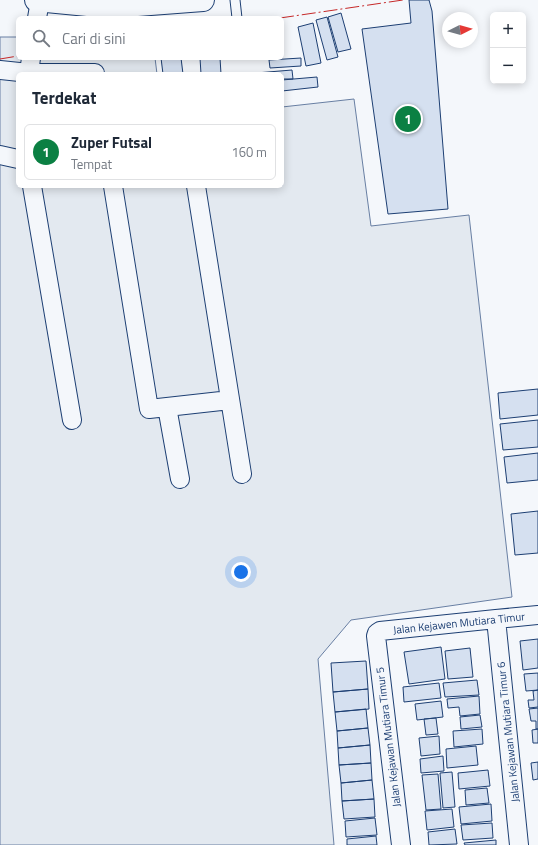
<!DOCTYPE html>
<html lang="id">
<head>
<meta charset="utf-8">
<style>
	body { margin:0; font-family:"Titillium Web",sans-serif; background:#f6f6f7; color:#1f2937 }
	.controls { position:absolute; right:12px; top:12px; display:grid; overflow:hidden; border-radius:6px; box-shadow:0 2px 10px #0003 }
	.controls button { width:36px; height:36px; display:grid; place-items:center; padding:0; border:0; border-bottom:1px solid #e0e1e3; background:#fff; color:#1f2937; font:20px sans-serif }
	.compass { position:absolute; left:442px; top:12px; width:36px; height:36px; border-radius:50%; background:#fff; box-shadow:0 2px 10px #0003; rotate:84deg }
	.you { position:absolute; left:241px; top:572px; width:14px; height:14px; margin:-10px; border:3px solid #fff; border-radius:50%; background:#1a73e8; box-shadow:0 0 0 6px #1a73e833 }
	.badge { display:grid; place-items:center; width:26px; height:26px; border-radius:50%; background:#0b8043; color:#fff; font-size:13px; font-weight:700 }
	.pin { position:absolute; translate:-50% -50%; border:2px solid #fff; box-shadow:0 1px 4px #0006 }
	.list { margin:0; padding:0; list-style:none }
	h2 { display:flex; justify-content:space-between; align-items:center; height:52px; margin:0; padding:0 16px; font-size:17px }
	h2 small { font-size:13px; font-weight:400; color:#747a83 }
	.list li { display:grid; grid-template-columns:26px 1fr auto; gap:12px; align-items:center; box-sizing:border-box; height:56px; margin:0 8px 8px; padding:0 8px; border:1px solid #e0e1e3; border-radius:6px }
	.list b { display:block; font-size:15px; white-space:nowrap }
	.list p { margin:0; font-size:13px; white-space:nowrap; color:#747a83 }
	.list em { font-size:13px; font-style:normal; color:#747a83 }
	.icon { flex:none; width:22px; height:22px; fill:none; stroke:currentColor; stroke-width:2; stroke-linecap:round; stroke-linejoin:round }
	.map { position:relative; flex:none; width:538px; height:845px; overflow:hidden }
	.search { position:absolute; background:#fff; box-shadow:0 2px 10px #0003; left:16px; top:16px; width:268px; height:44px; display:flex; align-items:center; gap:10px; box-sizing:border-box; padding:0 14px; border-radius:6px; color:#747a83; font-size:15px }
	.panel { position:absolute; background:#fff; box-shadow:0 2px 10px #0003; left:16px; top:72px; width:268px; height:116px; border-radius:6px }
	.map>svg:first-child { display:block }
</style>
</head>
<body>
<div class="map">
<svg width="538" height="845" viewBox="0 0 538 845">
	<rect width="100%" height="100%" fill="#f4f7fb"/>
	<!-- green -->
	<path fill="#e3e9f0" stroke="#687fa3" d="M0,37h18v21h137l2,16h-139v112h264v-79l72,-8 17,127 98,-11 43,382 -161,23 -33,39 16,186h-334z"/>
	<!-- building -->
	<path fill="#d5e0f0" stroke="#1d3f73" d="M409,0h20l3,11 16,198 -60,5 -26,-185 49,-6z
		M341,13l10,36 -13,3 -10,-35z
		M327,17l11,40 -11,3 -11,-40z
		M313,23l8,40 -15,3 -8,-39z
		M161,58h20l2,16h-20z
		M200,58h20l1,16h-20z
		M301,58v8l-31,2 -1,-8z
		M292,70l1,9h-11v-5h-26v-1z
		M317,77l1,10 -36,4v-11z
		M538,389v26l-38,4 -2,-26z
		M538,420v27l-35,3 -3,-26z
		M538,453v27l-31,3 -3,-26z
		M538,511v42l-23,2 -4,-41z
		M538,639v29l-15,2 -3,-29z
		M441,647l4,32 -36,5 -5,-32z
		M470,648l3,29 -25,2 -3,-28z
		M366,661l2,28 -35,3 -2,-29z
		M538,673v17l-12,1 -2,-17z
		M477,680l2,15 -34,2 -2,-14z
		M439,683l2,15 -37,4 -1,-15z
		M368,689l1,20 -34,3 -2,-20z
		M538,690v17l-9,1 -1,-8h6l-1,-9z
		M479,696l1,18 -20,2 -1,-9 -11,1 -1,-9z
		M441,701l2,16 -26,3 -2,-16z
		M538,708v21h-2v-8h-5l-2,-12z
		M366,709l2,19 -31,3 -2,-19z
		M480,715l2,12 -21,2 -1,-12z
		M436,718l2,16 -12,1 -2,-16z
		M368,728l2,17 -32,3 -1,-17z
		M482,729l1,15 -29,3 -1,-16z
		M538,729v14h-5l-1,-13z
		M439,736l1,18 -19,2 -2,-18z
		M370,745l1,18 -32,2 -1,-17z
		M476,746l2,19 -31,3 -1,-19z
		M443,756l1,15 -23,2 -1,-14z
		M538,762v17l-5,1 -2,-17z
		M371,763l1,17 -31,3 -2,-18z
		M488,770l2,16 -31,3 -1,-16z
		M452,772l3,35 -12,1 -3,-35z
		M438,774l3,35 -15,1 -4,-35z
		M372,780l2,19 -32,2 -1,-18z
		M487,788l2,15 -23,2 -1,-15z
		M374,799l1,18 -31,2 -2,-18z
		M491,804l1,17 -31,3 -2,-17z
		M452,809l2,18 -27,3 -2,-19z
		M375,818l2,17 -31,2 -1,-16z
		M492,823l1,15 -30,2 -2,-15z
		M455,829l2,15 -28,1 -1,-13z
		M376,836l1,9h-30v-6z
		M496,840v5h-31l-1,-2z"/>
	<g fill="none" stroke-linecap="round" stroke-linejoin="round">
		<defs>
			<path id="lane" d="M235,0l2,18"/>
			<path id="street" d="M37,18l3,-17
				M0,70l29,3 2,-15
				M29,73h66v1
				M0,155l18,4
				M32,186l40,234
				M113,186l36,223 81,-9
				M196,186l46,288
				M167,407l13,72
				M496,619l23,226
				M401,845l-25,-209 1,-3 3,-2 116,-12 42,-4"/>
			<path id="secondary" d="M36,0l62,6h26l79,-6"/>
		</defs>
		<!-- lane casing -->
		<use href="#lane" stroke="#1d3f73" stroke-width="11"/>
		<!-- street casing -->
		<use href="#street" stroke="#1d3f73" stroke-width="20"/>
		<!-- secondary casing -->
		<use href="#secondary" stroke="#1d3f73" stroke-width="24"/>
		<!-- lane -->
		<use href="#lane" stroke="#f4f7fb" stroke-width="9"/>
		<!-- street -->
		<use href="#street" stroke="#f4f7fb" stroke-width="18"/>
		<!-- secondary -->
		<use href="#secondary" stroke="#f4f7fb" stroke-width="22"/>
		<!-- power -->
		<path stroke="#c62828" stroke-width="1" stroke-dasharray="14 3 2 3" stroke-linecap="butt" d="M280,18l123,-18
			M0,59l18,-3"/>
	</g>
	<g text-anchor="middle" stroke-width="3" stroke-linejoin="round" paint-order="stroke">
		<!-- street labels -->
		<g font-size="11" fill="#1d3f73" stroke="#f4f7fb">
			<text transform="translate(459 623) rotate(-6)" y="4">Jalan Kejawen Mutiara Timur</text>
			<text transform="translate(508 732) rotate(-96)" y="4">Jalan Kejawan Mutiara Timur 6</text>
			<text transform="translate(388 737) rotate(-97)" y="4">Jalan Kejawan Mutiara Timur 5</text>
		</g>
	</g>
</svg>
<div class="controls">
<button>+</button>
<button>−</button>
</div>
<svg class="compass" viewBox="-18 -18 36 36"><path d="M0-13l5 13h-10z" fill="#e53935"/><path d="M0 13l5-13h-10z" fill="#747a83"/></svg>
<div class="you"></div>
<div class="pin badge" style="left:408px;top:119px">1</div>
<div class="search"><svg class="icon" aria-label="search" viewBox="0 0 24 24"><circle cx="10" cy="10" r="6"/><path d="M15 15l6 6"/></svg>Cari di sini</div>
<section class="panel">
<h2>Terdekat<small></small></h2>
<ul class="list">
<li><span class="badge">1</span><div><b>Zuper Futsal</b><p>Tempat</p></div><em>160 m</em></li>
</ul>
</section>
</div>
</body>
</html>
